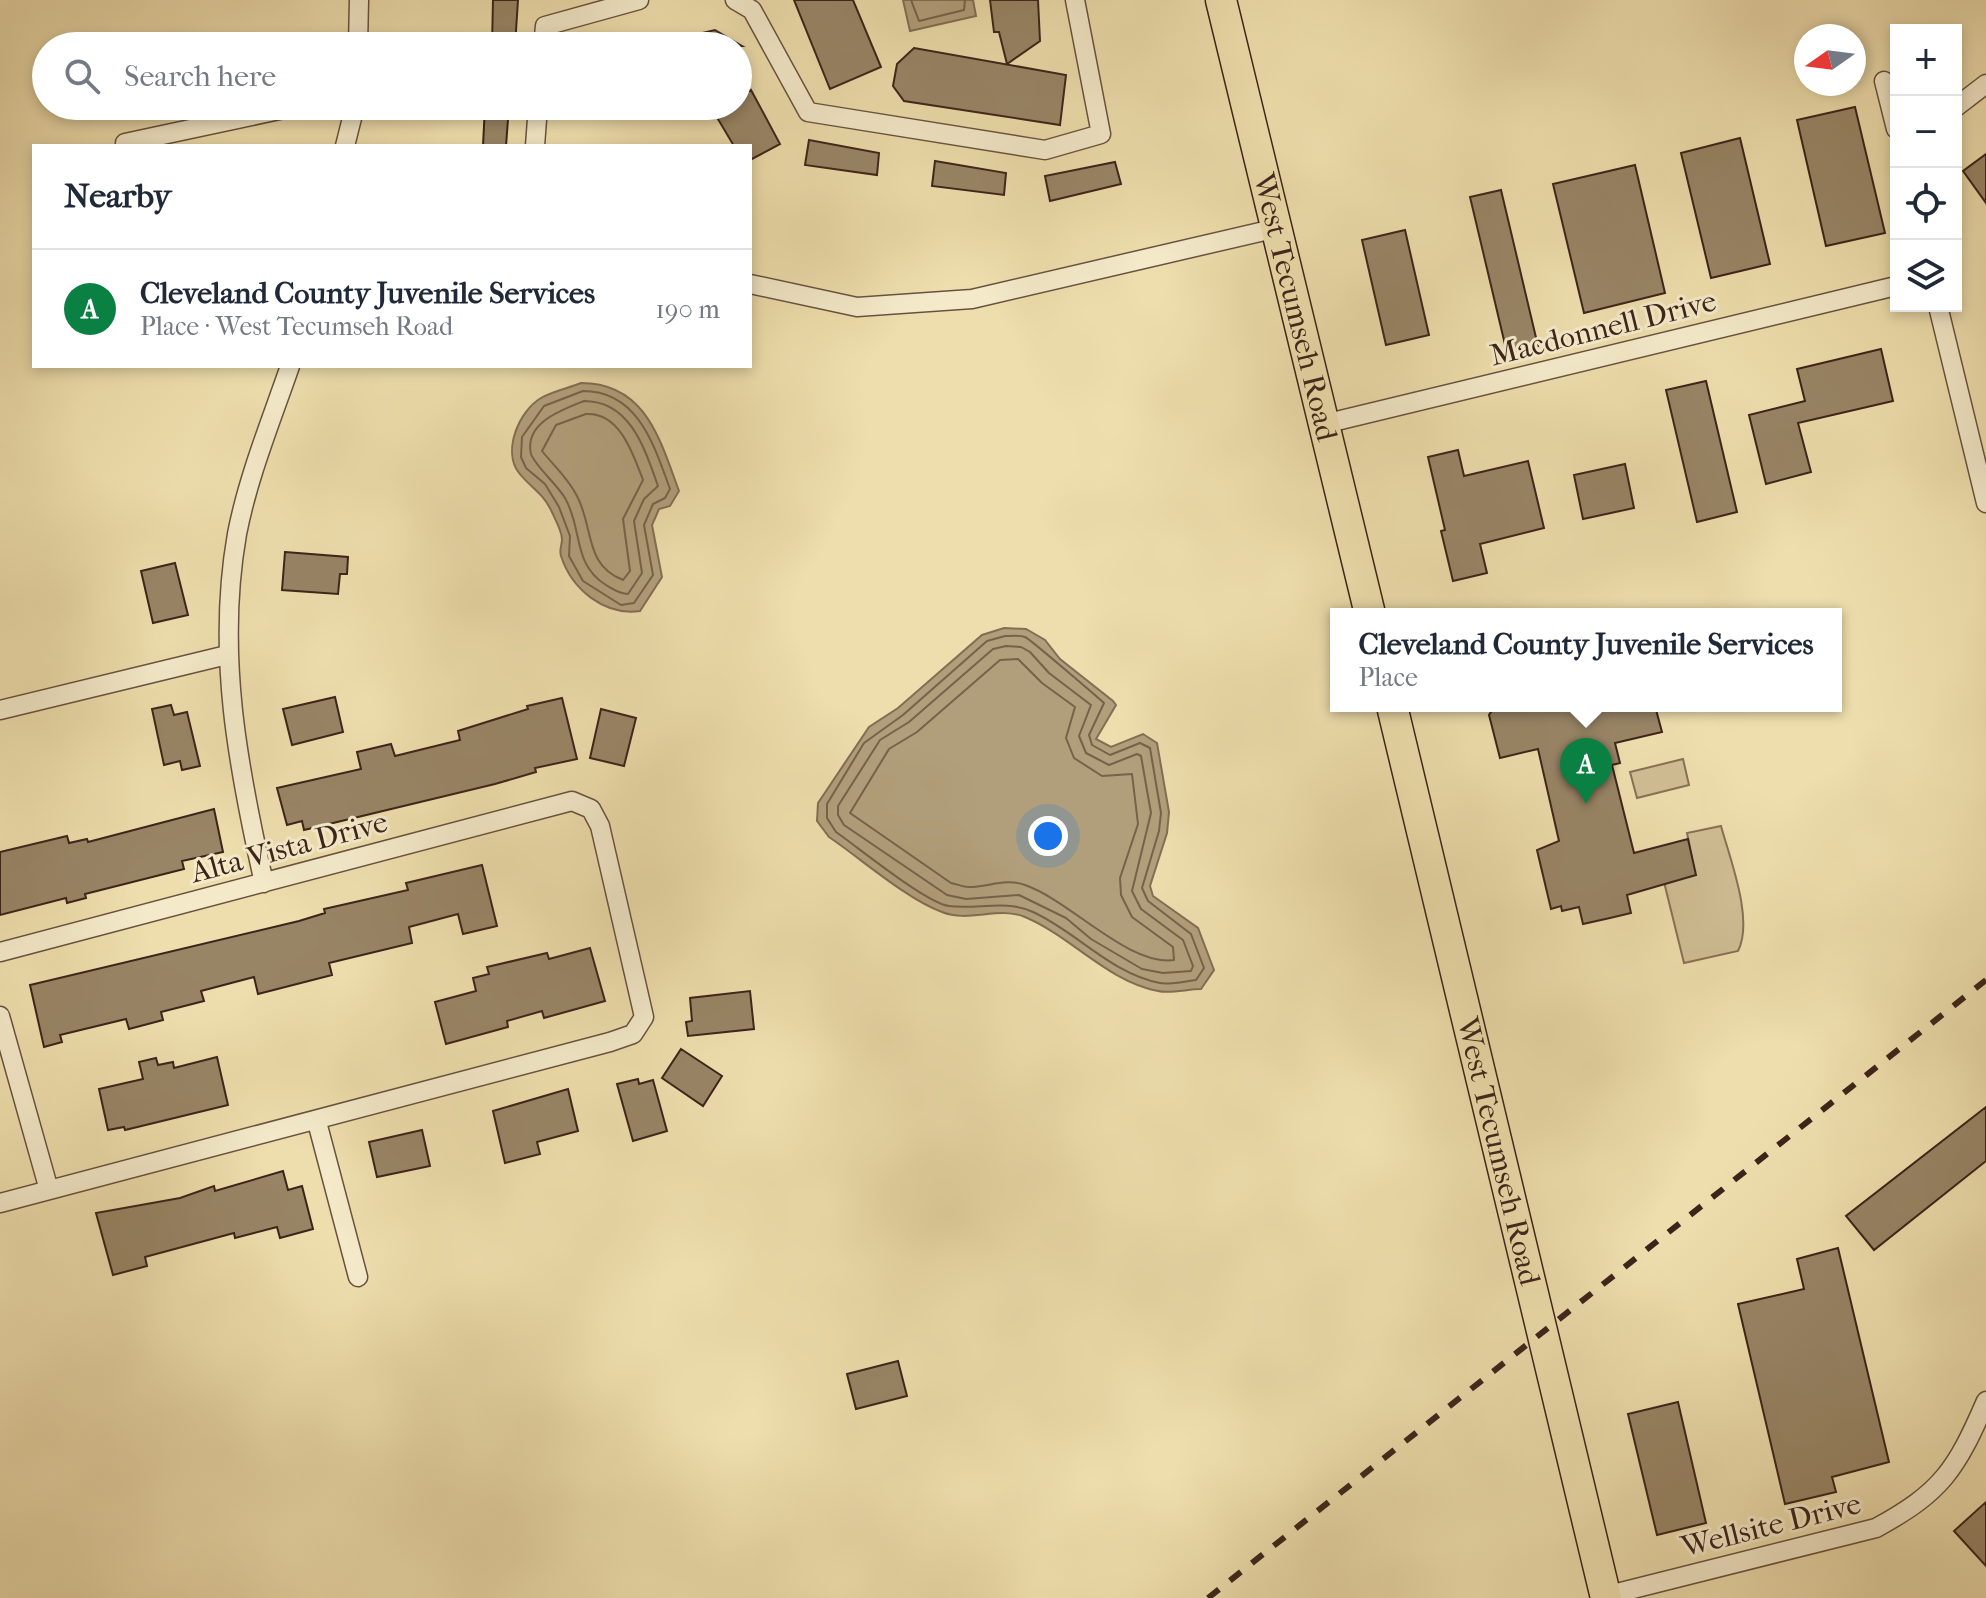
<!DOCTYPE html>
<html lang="en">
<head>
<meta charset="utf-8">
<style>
	body { margin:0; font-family:"IM FELL French Canon",serif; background:#f2f2f3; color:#1f2937 }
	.controls { position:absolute; right:24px; top:24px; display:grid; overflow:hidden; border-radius:0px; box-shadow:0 4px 12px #0003 }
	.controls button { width:72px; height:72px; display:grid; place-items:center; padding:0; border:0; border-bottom:2px solid #e0e1e3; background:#fff; color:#1f2937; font:40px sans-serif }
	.compass { position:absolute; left:1794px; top:24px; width:72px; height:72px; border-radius:50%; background:#fff; box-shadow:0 4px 12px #0003; rotate:256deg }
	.you { position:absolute; left:1048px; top:836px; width:28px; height:28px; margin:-20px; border:6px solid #fff; border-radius:50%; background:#1a73e8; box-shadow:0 0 0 12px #1a73e833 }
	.badge { display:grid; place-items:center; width:52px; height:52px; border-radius:50%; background:#0b8043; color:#fff; font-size:26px; font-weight:700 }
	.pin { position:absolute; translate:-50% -66px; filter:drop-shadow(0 2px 4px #0008) }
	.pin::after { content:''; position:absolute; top:42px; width:28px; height:24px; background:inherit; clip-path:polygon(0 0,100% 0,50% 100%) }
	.popup { position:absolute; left:1330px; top:608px; width:512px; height:104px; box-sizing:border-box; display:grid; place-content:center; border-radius:0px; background:#fff; filter:drop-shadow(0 2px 6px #0005); font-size:26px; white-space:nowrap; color:#747a83 }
	.popup b { font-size:30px; color:#1f2937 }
	.popup::after { content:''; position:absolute; left:50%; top:100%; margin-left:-16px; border:16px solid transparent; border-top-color:#fff }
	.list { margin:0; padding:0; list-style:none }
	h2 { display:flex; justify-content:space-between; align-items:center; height:104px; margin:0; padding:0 32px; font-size:34px }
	h2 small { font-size:26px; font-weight:400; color:#747a83 }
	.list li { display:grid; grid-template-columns:52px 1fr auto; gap:24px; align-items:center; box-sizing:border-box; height:120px; padding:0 32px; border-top:2px solid #e0e1e3 }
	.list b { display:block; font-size:30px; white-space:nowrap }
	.list p { margin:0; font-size:26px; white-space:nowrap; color:#747a83 }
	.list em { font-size:26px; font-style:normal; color:#747a83 }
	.icon { flex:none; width:44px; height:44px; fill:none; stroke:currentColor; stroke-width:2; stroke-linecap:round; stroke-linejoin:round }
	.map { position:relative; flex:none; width:1986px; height:1598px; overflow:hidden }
	.search { position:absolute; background:#fff; box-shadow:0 4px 12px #0003; left:32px; top:32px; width:720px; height:88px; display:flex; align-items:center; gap:20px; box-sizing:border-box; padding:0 28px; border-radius:44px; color:#747a83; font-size:30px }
	.panel { position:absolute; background:#fff; box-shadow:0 4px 12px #0003; left:32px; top:144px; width:720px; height:224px; border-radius:0px }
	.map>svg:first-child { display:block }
</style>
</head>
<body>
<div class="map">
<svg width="1986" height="1598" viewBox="0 0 1986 1598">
	<rect width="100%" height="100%" fill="#eedead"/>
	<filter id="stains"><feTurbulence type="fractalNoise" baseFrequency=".0025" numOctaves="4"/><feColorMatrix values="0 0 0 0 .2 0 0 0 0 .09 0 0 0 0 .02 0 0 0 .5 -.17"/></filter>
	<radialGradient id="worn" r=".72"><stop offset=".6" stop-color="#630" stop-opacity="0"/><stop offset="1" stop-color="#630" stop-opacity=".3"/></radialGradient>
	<!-- green -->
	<path fill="#d0be94" stroke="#867157" stroke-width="2" d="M1683,759l6,26 -52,13 -7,-26z
		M1721,826c9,33 33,94 17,125l-54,12 -20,-81 31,-8 -8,-41z"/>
	<!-- water -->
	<path fill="#b19f7b" stroke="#826e54" stroke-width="2" d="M903,0h70l3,16 -66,15z
		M581,383c65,0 79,57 98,108l-9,15 -11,3 -7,16 10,52 -22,34c-35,5 -68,-21 -79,-55 -2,-7 1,-10 1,-17 0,-8 -8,-22 -11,-29 -9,-18 -21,-23 -32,-37 -17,-22 0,-62 22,-75 12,-7 28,-10 40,-15z
		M1004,628l22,1 19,11 15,19 53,42 3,4 -20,34 15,8 32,-13 14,9 12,69 -2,21 -17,53 3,10 45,32 16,42 -13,19c-13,0 -31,5 -43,2 -51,-10 -86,-54 -133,-74 -27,-11 -56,6 -83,-5 -34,-12 -82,-54 -113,-75l-12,-16 1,-18 51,-76 29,-19 84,-73z"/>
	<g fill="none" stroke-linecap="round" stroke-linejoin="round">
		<!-- shore -->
		<path stroke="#76624a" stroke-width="2" d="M911,0l8,21 45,-11 1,-10
			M583,391c55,0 71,54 87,98l-5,9 -12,6 -9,21 9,50 -19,28 -13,2 -38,-24 -14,-25 1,-20 -11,-29 -14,-23 -19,-16 -5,-11 1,-20 22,-31z
			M584,401c47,0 61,49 74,85l-14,13 -10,22 8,52 -14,21c-9,0 -15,-5 -22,-9 -34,-21 -23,-56 -41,-87 -9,-15 -29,-31 -34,-44 -7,-31 30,-44 53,-53z
			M586,414c34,-2 47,40 57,66l-20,39 7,52 -7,9c-39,-15 -29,-52 -46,-84 -9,-18 -23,-30 -35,-45l14,-26z
			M1005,636c6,0 14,-1 20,1 5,2 70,58 79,66l-15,32 3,10 18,10 30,-12 10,5 11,65 -2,18 -17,57 6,13 43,33 13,34 -8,12c-10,1 -26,5 -36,3 -50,-10 -83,-51 -127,-71 -28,-13 -56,-2 -84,-6 -23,-3 -90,-58 -113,-74l-9,-14v-14l37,-61 39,-28 84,-74z
			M1006,646l15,1 9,5 19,21 42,32 -12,31 7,17 23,12 28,-11 4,2 10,57 -19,78 9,18 42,31 10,26 -2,5 -28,2 -21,-4 -51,-30 -25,-21 -47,-23 -53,4 -19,-4 -103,-70 -6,-10v-9l42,-66 29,-18 84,-73z
			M1018,659l24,24 33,24 -9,31 8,20 28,18 30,-2 6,50 -18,54 1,17 11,22 41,30 1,13c-46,6 -103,-59 -149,-75 -19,-7 -37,2 -56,2 -6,0 -12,-3 -18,-4l-101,-70 39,-64 28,-17 83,-72z"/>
	</g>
	<!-- building -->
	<path fill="#988566" stroke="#3b241a" stroke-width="2" d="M493,0h25l-3,46h-23z
		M794,0h59l28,67 -51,22z
		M990,0h48l2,41 -33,23 -8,-32h-5z
		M715,30l27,16h-69l-1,-6z
		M914,48l152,27 -6,50 -156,-24 -11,-15 4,-22z
		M751,90l29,54 -30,16v-14h-16l-19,-32 11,-8h12v-8z
		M485,106h24l-3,40h-23z
		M1855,107l30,126 -59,13 -29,-126z
		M1740,138l30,126 -59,14 -30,-125z
		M809,140l70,13 -2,22 -72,-10z
		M1986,154v49l-23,-32z
		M935,161l71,12 -2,22 -72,-9z
		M1115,162l6,22 -71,17 -5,-25z
		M1635,165l30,128 -81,20 -31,-129z
		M1501,190l37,156 -31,7 -37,-156z
		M1405,230l24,105 -43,10 -24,-105z
		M1881,349l12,52 -95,22 13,49 -45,12 -17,-69 56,-14 -8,-32z
		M1706,381l31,131 -40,10 -31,-132z
		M1458,450l6,26 64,-15 16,67 -64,16 7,29 -34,8 -12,-50 4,-1 -17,-73z
		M1625,464l9,44 -51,11 -9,-44z
		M285,552l63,5 -1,17h-7l-2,20 -56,-4z
		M175,563l13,52 -35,8 -12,-52z
		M335,697l8,35 -51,13 -9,-36z
		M562,698l15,61 -42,9 1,4 -41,12 -191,46 -2,-9 -15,4 -10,-37 84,-19 -4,-17 34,-8 4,12 65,-16 -2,-9 70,-22 -1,-3z
		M171,705l3,10 13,-3 13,54 -18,4 -2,-9 -16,4 -12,-56z
		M1495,706h160l7,26 -47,11 5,20 -8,2 22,88 54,-14 8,36 -69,20 4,18 -21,5 -27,6 -4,-17 -17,4 -1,-5 -10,3 -14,-59 22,-9 -21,-92 -38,9 -11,-43z
		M601,709l35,9 -12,48 -34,-8z
		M214,809l9,43 -41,9 2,8 -99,25 1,4 -19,5 -1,-5 -66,17v-63l67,-16 2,7 18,-4 1,3z
		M482,865l15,61 -34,8 -5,-20 -49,13 3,16 -83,20 3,12 -74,19 -4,-17 -53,14 3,10 -43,11 2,8 -34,9 -3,-10 -66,16 2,7 -18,5 -14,-62 269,-64 26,-8 -1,-4 84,-19 -2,-7z
		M590,948l15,53 -61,17 -2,-7 -35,10 1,6 -62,17 -11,-42 41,-11 -3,-13 16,-4 -2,-7 60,-14 2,6z
		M750,991l4,38 -66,7 -2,-14 6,-1 -2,-23z
		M681,1049l41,27 -19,30 -41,-28z
		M217,1057l11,48 -103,25 -1,-3 -16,3 -9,-41 44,-10 -4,-17 17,-4 2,7 15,-3 1,6z
		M638,1079l1,5 14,-4 14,51 -34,10 -16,-57z
		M568,1089l10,42 -41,11 3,12 -35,9 -12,-52z
		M1986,1107v54l-112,89 -28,-34z
		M422,1130l8,36 -53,11 -8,-35z
		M283,1171l5,19 14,-4 11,43 -33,9 -3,-11 -42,11 -1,-5 -89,24 2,9 -34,9 -17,-62 84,-15 34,-12 1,5z
		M1838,1248l51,214 -57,15 4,15 -51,12 -47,-200 66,-15 -7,-30z
		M898,1361l9,35 -51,13 -9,-35z
		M1678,1402l28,121 -49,12 -29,-121z
		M1986,1502v64l-32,-35z"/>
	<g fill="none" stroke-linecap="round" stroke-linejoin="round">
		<defs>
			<path id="minor" d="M735,0l17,10 56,102 237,38 56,-16 -26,-134
				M358,46l1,-46
				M543,46l2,-20 94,-26
				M1884,81l12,48
				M1956,107l30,-23
				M125,143l173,-37
				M345,146l10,-40
				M535,146l3,-40
				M750,284l107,23 115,-8 305,-71
				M1938,306l48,197
				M1324,424l572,-138
				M0,710l227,-55
				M264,883c-26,-116 -48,-230 -27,-349 11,-57 34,-113 53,-168
				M0,952l572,-151 19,8 9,17 44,191 -11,17 -23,8 -610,161
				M0,1016l49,174
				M317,1122l41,155
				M1605,1596l271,-68c66,-36 80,-58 110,-127"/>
			<g id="primary">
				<path id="s1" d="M1221,0l149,614"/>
				<path id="s2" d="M1392,706l214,892"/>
			</g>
		</defs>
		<!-- minor casing -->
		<use href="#minor" stroke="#68523f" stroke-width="21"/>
		<!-- primary casing -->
		<use href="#primary" stroke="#3b241a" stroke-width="33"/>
		<!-- minor -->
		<use href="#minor" stroke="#f4eaca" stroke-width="18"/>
		<!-- primary -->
		<use href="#primary" stroke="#eedead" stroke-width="30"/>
		<!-- rail -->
		<path stroke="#3b241a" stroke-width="6" stroke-dasharray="14 14" stroke-linecap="butt" d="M1208,1598l778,-618"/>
	</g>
	<g text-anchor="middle" stroke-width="6" stroke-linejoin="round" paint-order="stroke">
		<!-- street labels -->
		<g font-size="30" fill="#3b241a" stroke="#f4eaca">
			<text dy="10" stroke="none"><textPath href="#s1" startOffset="316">West Tecumseh Road</textPath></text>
			<text transform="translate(1603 328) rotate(-14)" y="10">Macdonnell Drive</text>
			<text transform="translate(289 847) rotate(-15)" y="10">Alta Vista Drive</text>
			<text dy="10" stroke="none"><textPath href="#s2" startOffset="458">West Tecumseh Road</textPath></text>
			<text transform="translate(1771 1525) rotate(-14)" y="10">Wellsite Drive</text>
		</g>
	</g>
	<rect width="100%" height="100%" filter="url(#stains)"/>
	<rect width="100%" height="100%" fill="url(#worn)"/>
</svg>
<div class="controls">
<button>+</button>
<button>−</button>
<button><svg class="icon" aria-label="locate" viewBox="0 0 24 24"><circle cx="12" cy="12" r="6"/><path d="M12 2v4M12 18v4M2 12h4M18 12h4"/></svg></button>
<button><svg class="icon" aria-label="layers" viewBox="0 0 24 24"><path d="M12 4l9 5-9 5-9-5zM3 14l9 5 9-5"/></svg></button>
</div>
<svg class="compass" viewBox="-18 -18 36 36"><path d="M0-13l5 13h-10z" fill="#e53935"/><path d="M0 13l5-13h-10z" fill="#747a83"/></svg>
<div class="you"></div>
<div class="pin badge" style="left:1586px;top:804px">A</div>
<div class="popup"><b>Cleveland County Juvenile Services</b>Place</div>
<div class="search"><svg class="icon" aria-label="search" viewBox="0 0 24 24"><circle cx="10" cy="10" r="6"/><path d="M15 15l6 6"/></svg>Search here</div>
<section class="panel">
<h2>Nearby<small></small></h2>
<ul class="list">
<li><span class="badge">A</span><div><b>Cleveland County Juvenile Services</b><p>Place · West Tecumseh Road</p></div><em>190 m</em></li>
</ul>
</section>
</div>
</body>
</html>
